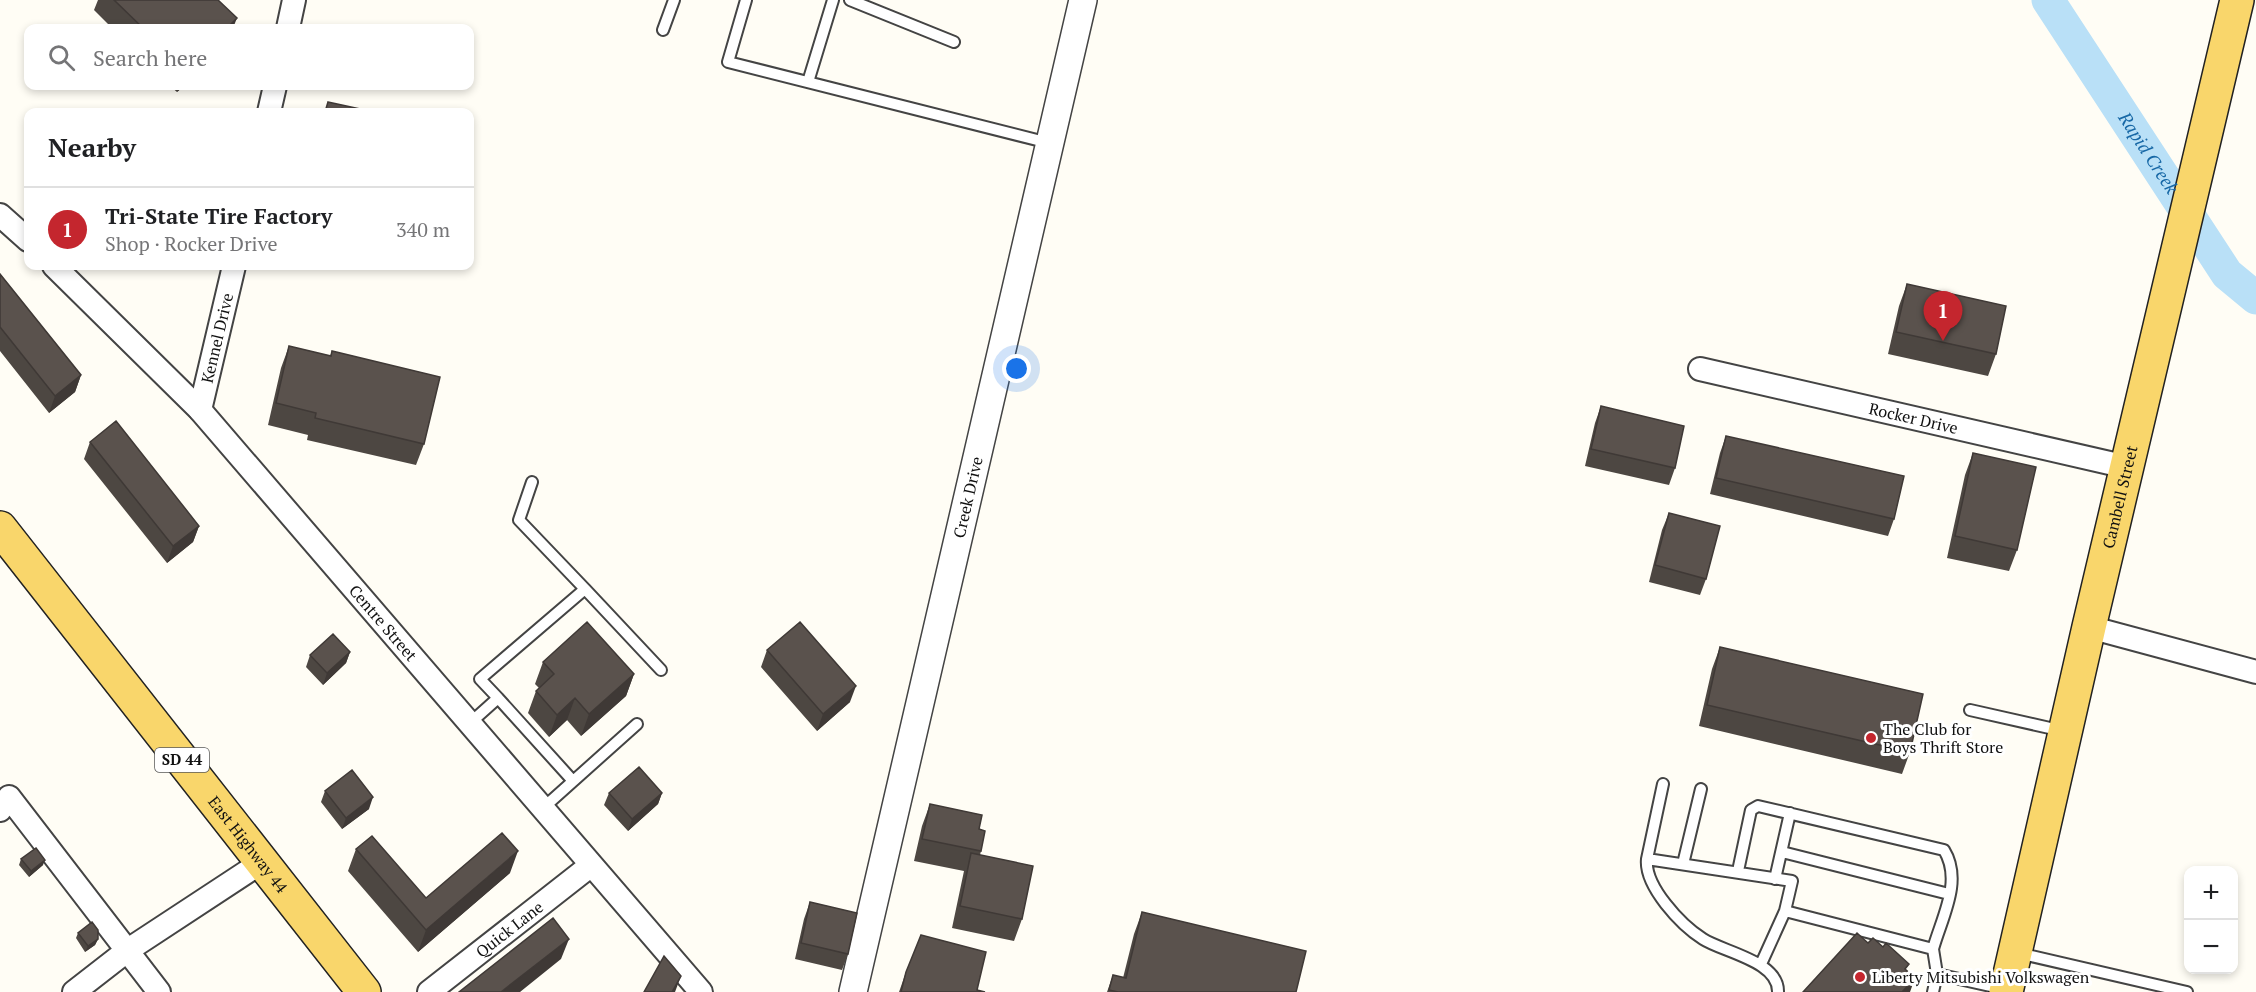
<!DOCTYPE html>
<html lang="en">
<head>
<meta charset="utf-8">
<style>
	body { margin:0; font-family:"PT Serif",serif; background:#f2f2f2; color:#202124 }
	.controls { position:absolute; right:18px; bottom:18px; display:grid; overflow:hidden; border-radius:12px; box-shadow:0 3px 9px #0003 }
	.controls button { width:54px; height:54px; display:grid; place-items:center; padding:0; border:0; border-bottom:2px solid #e0e0e0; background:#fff; color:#202124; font:30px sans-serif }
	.you { position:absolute; left:1017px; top:369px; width:21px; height:21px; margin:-15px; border:4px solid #fff; border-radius:50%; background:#1a73e8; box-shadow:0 0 0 9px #1a73e833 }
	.badge { display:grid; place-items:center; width:39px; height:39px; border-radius:50%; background:#c4262e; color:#fff; font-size:20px; font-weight:700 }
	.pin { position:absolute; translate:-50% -50px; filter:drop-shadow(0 2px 3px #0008) }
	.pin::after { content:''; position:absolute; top:32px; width:21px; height:18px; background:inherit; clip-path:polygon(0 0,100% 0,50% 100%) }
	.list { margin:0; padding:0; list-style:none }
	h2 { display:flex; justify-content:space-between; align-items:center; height:78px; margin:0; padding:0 24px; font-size:26px }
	h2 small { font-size:20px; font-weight:400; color:#757577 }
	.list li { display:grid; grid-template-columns:39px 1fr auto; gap:18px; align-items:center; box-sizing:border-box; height:84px; padding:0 24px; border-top:2px solid #e0e0e0 }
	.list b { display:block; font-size:22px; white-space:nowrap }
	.list p { margin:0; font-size:20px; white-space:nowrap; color:#757577 }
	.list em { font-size:20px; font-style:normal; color:#757577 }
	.icon { flex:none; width:33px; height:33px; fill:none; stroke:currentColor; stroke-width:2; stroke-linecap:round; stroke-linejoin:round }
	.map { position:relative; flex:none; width:2256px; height:992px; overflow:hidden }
	.search { position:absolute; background:#fff; box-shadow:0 3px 9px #0003; left:24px; top:24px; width:450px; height:66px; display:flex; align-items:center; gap:15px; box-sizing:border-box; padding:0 21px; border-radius:12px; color:#757577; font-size:22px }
	.panel { position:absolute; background:#fff; box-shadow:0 3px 9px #0003; left:24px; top:108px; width:450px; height:162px; border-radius:12px }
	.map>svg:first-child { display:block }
</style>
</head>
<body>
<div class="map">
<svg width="2256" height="992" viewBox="0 0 2256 992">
	<rect width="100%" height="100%" fill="#fffdf5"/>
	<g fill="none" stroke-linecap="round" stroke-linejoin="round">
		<!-- river -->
		<path stroke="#b9e0f7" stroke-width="33" id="s1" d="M2048,0l179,274 29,24"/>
		<defs>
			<path id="service" d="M746,0l-18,62 321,81
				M850,0l104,42
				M663,30l11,-30
				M808,82l25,-82
				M532,482l-13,38 66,69
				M498,698l-18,-19 105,-90 76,81
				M1970,710l93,21
				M469,724l29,-26 75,83
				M1663,784l-16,75c-3,27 34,66 56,80 20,13 76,22 75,53
				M542,809l95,-85
				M1782,852l167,42
				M1647,859l145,22 -7,30 -24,53
				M1683,864l18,-75
				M1738,871l13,-61 7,-4 186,44c19,31 -2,67 -11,99
				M1775,879l15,-66
				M1785,911l148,38 4,25 -4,18
				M2018,953l169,39
				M1937,974l67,15"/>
			<g id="minor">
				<path d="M288,28l6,-28"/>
				<path d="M269,112l6,-26"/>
				<path d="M0,215l28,25"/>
				<path id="s2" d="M54,266l146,144 501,582"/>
				<path id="s3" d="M1700,369l427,98"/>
				<path id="s4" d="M200,410l34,-144"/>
				<path d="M2089,627l167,45"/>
				<path d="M0,810l9,-13 150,195"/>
				<path d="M74,992l54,-42 134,-88"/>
				<path id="s5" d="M429,992l161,-126"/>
			</g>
			<g id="tertiary">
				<path id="s6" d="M853,992l230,-992"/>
			</g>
			<g id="primary">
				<path id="s7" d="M0,528l364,464"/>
				<path id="s8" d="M2006,992l83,-365 148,-627"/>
			</g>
		</defs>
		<!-- service casing -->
		<use href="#service" stroke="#444" stroke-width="14"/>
		<!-- minor casing -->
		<use href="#minor" stroke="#444" stroke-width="26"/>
		<!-- tertiary casing -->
		<use href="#tertiary" stroke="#444" stroke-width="30"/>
		<!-- primary casing -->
		<use href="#primary" stroke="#222" stroke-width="36"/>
		<!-- service -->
		<use href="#service" stroke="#fff" stroke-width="10"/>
		<!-- minor -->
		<use href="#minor" stroke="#fff" stroke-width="22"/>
		<!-- tertiary -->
		<use href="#tertiary" stroke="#fff" stroke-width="27"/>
		<!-- primary -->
		<use href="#primary" stroke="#f9d66b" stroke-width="33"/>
	</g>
	<!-- wall -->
	<path fill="#4d4742" d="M98,0h120l15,28h-121l-18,-18z
		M170,86h14l-7,6z
		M0,274l81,101 -6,17 -26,21 -49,-62z
		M1907,284l89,70 -8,22 -100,-22 11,-48z
		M289,346l41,10 2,-5 92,93 -8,21 -109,-25 1,-5 -40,-10 13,-57z
		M1601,406l74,62 -6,17 -84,-19 10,-43z
		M1726,436l168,83 -6,17 -178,-42 10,-41z
		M90,442l109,84 -6,16 -26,21 -83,-104z
		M1973,453l44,97 -8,21 -62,-13 18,-83z
		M1669,513l37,66 -6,16 -51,-13 13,-52z
		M1720,647l190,105 -8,22 -203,-48 13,-57z
		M767,650l83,52 -33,29 -56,-64z
		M350,652l-4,11 -23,22 -17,-18 4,-12z
		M543,662l91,12 -8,22 -45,40 -14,-16 -18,17 -21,-24 8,-22 3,-3 -4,-4z
		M325,791l44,18 -27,20 -21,-27z
		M609,793h53l-4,11 -30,27 -24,-26z
		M930,804l49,25 2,22 -1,4 42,64 -8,22 -62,-13 12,-57 -50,-10 8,-35z
		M356,849l70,49 84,-25 -92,79 -70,-81z
		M21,859l22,6 -14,12 -10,-12z
		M810,902l38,52 -6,16 -47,-11 9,-40z
		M1142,912l154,80h-189l6,-17 10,3 11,-44z
		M78,933l20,6 -3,6 -10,7 -9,-14z
		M906,972l71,18 8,2h-86z"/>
	<!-- shaded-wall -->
	<path fill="#3f3936" d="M237,18l-4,10h-6z
		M180,86h4l-7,6z
		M81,375l-6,17 -26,21 6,-17z
		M199,526l-6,16 -26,21 6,-17z
		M350,652l-4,11 -23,22 4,-12z
		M634,674l-8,22 -45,40 8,-22z
		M856,686l-6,16 -33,29 6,-17z
		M575,698l-8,22 -18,17 8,-22z
		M662,793l-4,11 -30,27 4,-12z
		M373,797l-4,12 -27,20 4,-11z
		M518,851l-8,22 -92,79 8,-22z
		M45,860l-2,5 -14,12 2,-6z
		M98,939l-3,6 -10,7 3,-6z
		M569,939l-8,20 -41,33h-19z
		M681,976l-6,16h-3z
		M1915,978l-5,14h-8z"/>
	<!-- building -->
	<path fill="#5a524d" stroke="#3f3936" stroke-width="1.5" d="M114,0h104l19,18 -10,10h-84z
		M328,102l46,10h-49z
		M0,274l81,101 -26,21 -55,-69z
		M1907,284l99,22 -10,48 -100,-22z
		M289,346l42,10 1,-5 108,26 -16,67 -109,-26 1,-5 -40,-10z
		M1601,406l83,20 -9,42 -84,-19z
		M116,421l83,105 -26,20 -83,-104z
		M1726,436l178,40 -10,43 -178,-41z
		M1973,453l63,14 -19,83 -62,-14z
		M1669,513l51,13 -14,53 -51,-14z
		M587,622l47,52 -45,40 -14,-16 -18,17 -21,-24 18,-17 -11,-12z
		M800,622l56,64 -33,28 -56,-64z
		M333,634l17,18 -23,21 -17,-18z
		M1720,647l203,47 -13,58 -203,-47z
		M639,767l23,26 -30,26 -23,-26z
		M352,770l21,27 -27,21 -21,-27z
		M930,804l52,11 -3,14 6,2 -4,20 -59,-12z
		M502,833l16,18 -92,79 -70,-81 16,-13 54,62z
		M36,848l9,12 -14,11 -10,-12z
		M971,853l62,13 -11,53 -62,-13z
		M810,902l47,11 -9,41 -47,-11z
		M1142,912l164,39 -10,41h-178l-9,-2 4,-15 13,3z
		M553,918l16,21 -68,53h-42z
		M92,922l6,8v9l-10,7 -10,-13z
		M1857,933l11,10 5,-5 10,9 3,-4 23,21 -4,5 10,9 -13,14h-99z
		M921,935l65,17 -9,38 8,2h-84l5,-20z
		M664,956l17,20 -9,16h-28z"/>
	<!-- markers -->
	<g fill="#c4262e" stroke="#fff" stroke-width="2">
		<circle cx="1871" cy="738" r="6"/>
		<circle cx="1860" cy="977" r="6"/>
	</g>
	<g text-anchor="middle" stroke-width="6" stroke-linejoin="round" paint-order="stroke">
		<!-- shield labels -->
		<rect fill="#fff" stroke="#585858" stroke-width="1.5" x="155" y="748" width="54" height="24" rx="4.5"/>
		<g font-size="15" font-weight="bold" fill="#111">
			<text x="182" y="765">SD 44</text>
		</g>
		<!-- street labels -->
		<g font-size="16" fill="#111" stroke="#fff">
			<text dy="6" stroke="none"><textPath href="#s4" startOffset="74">Kennel Drive</textPath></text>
			<text dy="6" stroke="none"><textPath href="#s3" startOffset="219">Rocker Drive</textPath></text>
			<text dy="6" stroke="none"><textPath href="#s6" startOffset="508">Creek Drive</textPath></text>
			<text dy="6" stroke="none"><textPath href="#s8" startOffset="508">Cambell Street</textPath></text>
			<text dy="6" stroke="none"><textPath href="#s2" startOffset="486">Centre Street</textPath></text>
			<text dy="6" stroke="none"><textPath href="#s7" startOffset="402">East Highway 44</textPath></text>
			<text dy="6" stroke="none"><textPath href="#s5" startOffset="102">Quick Lane</textPath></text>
		</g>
		<!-- poi labels -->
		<g font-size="16" fill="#111" stroke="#fff" text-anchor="start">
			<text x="1883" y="735">The Club for<tspan x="1883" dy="18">Boys Thrift Store</tspan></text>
			<text x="1872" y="983">Liberty Mitsubishi Volkswagen</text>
		</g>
		<!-- water labels -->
		<g font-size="18" font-style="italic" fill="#1768a6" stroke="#fff">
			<text dy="6" stroke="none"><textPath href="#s1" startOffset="183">Rapid Creek</textPath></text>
		</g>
	</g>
</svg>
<div class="controls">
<button>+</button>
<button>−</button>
</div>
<div class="you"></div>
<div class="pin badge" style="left:1943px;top:341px">1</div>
<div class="search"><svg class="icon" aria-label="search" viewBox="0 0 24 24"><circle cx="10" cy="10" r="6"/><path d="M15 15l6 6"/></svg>Search here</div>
<section class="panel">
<h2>Nearby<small></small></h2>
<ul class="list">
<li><span class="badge">1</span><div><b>Tri-State Tire Factory</b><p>Shop · Rocker Drive</p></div><em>340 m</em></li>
</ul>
</section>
</div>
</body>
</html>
